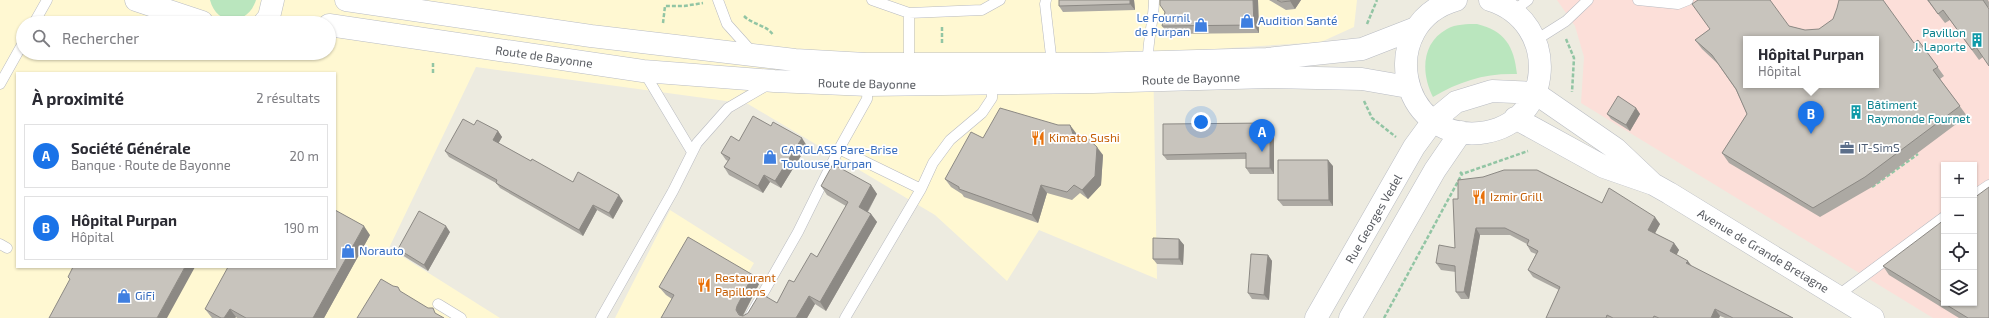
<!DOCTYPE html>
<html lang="fr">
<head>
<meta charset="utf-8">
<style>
	body { margin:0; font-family:"Exo 2",sans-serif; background:#f7f7f7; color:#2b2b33 }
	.controls { position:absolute; right:12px; bottom:12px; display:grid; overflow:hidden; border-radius:0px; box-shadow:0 1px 3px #0004 }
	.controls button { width:36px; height:36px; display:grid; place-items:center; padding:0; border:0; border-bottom:1px solid #e1e1e2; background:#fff; color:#2b2b33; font:20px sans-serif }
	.you { position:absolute; left:1201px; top:122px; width:14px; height:14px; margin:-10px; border:3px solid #fff; border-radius:50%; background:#1a73e8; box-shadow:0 0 0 6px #1a73e833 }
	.badge { display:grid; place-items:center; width:26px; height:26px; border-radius:50%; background:#1a73e8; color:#fff; font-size:13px; font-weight:700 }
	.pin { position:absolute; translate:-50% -33px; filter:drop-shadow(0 1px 2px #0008) }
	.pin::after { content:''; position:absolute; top:21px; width:14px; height:12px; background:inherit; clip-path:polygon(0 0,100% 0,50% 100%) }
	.popup { position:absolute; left:1743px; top:36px; width:136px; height:52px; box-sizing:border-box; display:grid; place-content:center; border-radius:0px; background:#fff; filter:drop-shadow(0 1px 3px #0005); font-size:13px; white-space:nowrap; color:#7c7c81 }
	.popup b { font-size:15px; color:#2b2b33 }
	.popup::after { content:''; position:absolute; left:50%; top:100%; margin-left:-8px; border:8px solid transparent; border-top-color:#fff }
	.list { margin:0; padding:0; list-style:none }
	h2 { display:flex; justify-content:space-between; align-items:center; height:52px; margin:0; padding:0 16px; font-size:17px }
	h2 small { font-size:13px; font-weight:400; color:#7c7c81 }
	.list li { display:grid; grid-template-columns:26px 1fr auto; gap:12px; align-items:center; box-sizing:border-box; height:64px; margin:0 8px 8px; padding:0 8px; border:1px solid #e1e1e2; border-radius:0px }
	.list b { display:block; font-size:15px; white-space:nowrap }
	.list p { margin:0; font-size:13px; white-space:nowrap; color:#7c7c81 }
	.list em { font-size:13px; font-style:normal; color:#7c7c81 }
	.icon { flex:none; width:22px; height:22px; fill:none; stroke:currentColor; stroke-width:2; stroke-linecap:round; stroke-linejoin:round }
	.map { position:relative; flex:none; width:1989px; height:318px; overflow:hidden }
	.search { position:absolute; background:#fff; box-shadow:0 1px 3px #0004; left:16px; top:16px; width:320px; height:44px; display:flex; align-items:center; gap:10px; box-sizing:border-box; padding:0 14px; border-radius:22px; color:#7c7c81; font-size:15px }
	.panel { position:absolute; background:#fff; box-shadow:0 1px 3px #0004; left:16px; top:72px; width:320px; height:196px; border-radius:0px }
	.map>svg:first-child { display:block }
</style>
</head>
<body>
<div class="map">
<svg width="1989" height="318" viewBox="0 0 1989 318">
	<rect width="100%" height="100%" fill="#edebe0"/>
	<!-- commercial -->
	<path fill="#fff8d2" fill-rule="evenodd" d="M0,0h1357l-3,27 -33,15 -168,11 4,226 -118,-49 -32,51 -72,-66 -187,-111 -272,-37 -87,181 111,70h-500zM23,23h306v30h-306zM17,73h318v194h-318z
		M670,210l84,53 -32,55h-107z"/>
	<!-- medical -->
	<path fill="#fcdfd9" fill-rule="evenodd" d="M1557,0h432v318h-56l-352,-215 3,-46 -9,-31zM1746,39h130v46h-130zM1944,165h30v138h-30z"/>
	<!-- green -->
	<path fill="#bae6be" d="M210,0h46c-8,26 -39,27 -46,0z
		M1477,24c28,7 37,22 40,50 -32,-1 -57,7 -84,23 -12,-23 -12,-54 14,-68 9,-5 20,-5 30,-5z"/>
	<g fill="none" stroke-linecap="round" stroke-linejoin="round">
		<defs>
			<path id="lane" d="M718,0l9,24 26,29
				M872,0l37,13 73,-3 18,-10
				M1046,0l-1,4 7,60
				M1638,0l40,4 10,-4
				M1513,11l15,-11
				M909,13v54
				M34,23l13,-23
				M1536,40l30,-19 22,-21
				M1148,62c-1,-21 6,-41 6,-62
				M644,72l48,80
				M0,84l23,-41
				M921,189l12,-26 17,-23 32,-27 10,-15v-14
				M1974,195l15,-10
				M0,244l7,4
				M1837,296l107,-79
				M438,304l23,14
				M601,318l72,-127 24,-48 31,-35 41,-24
				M749,318l49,-86 41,-83
				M845,318l76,-129 -82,-40 28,-50 1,-14"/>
			<path id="secondary" d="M136,0l66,22
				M346,0l245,36 204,24 71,4h226l175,-5 95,-10 54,-21
				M1456,0c-80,23 -58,141 24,133 75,-8 81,-111 10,-133
				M264,23l5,-6 4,-17
				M329,25l314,46 131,10 94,4 225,-3 176,-5 93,2 46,8
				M1515,118l89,49 49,17 16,9 204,125
				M1316,318l98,-171 19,-26 23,-19 36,-11 43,2 81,56 37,35
				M1350,318l85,-148 26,-38"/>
		</defs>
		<!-- lane casing -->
		<use href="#lane" stroke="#b8bac0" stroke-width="11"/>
		<!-- secondary casing -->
		<use href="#secondary" stroke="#b9bcc3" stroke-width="23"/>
		<!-- path -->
		<path stroke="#92c5a4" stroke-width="2.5" stroke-dasharray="4 2" stroke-linecap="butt" d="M744,16c9,9 23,9 29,19
			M663,23l2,-17h19l19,-3
			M1367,24l10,-24
			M1566,39l8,19 -2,34
			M942,43v-17
			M433,63v12
			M1364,101l8,17 24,19
			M1460,172l2,2 66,-23
			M1872,187l46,-33
			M1384,318l78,-144"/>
		<!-- lane -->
		<use href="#lane" stroke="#fff" stroke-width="10"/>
		<!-- secondary -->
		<use href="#secondary" stroke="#fff" stroke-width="22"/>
	</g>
	<!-- wall -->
	<path fill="#aca9a3" d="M1059,0h75l1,10 -72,2 -4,-6z
		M1258,0l1,33 -91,1 -6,-8 3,-14z
		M1269,0h32l-6,9 -9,1z
		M1927,0h61l1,2v5l-1,1 -5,49 -4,3 -29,-40 -5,3z
		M1789,26l16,4 109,13 4,-3 26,36 -4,3 27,37 -95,71 -52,30 -91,-54 -7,-10 25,-39 -11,-24 -18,-26 -16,-15 -7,-9 15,-11z
		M1636,108l4,6 -10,17 -19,-12 -4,-5z
		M1270,123l4,6v45h-24l-4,-6v-9l-79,1 -4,-5z
		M498,131l4,6 -4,6 33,18 42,21 50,19 -10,18 -16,-9 -14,26 -83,-48 -4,-5 -47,-26 -4,-6z
		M1076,133l2,5 25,17 -2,30 -13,14 -8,-6 -8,7 -25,-7 -9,30 -74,-26 -2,-3 -11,-7 -6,-8 38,-41z
		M739,141l68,5 -26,42 -11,-6 -7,11 -34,-18 -5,-8 4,-6 -2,-1 -5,-7z
		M1333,166v40h-50l-5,-6z
		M1483,177l119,26 58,21 -5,9 19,10 5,7 -3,5 15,11 102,52h-68l-5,-2 -1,2h-173l13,-28 -26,-13 -5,-7 8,-16 -5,-2 -4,-7v-1l-17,-9h-30l-11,64h-8l-5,-7v-20l-15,-2 -5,-7 19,-15 3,-49z
		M871,185l6,9 -9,18 3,2 6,8 -51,89 -11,-7 -8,14h-146l11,-19 -6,-4 -7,-8 100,-3 -16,32 34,-13 40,-46 29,-51 -19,-11 -6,-9z
		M450,232l-22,39 -26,-16 -4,-6z
		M370,235l-46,83h-87l-1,-1 -1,1h-23l-7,-9z
		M1179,239l5,6 -1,20 -26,-1 -4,-5z
		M1268,255l4,6 -3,39 -17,-1 -4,-6z
		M1883,266l106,52h-30l-70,-43z"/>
	<!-- shaded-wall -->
	<path fill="#8c8984" d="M1130,0h4l1,10 -5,-6z
		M1253,0h5l1,33 -5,-8z
		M1291,0h10l-6,9 -5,-8z
		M1636,108l4,6 -10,17 -4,-6z
		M1270,123l4,6v45l-4,-6z
		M1070,125l6,8 5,15 -6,-8z
		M498,131l4,6 -5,9 -4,-6z
		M802,138l5,8 -26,42 -6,-7z
		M1097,147l6,8 -2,30 -13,14 -6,-9z
		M1328,160l5,6v40l-4,-6z
		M764,175l6,7 -7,11 -5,-7z
		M871,185l6,9 -12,22 -6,-9z
		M1041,185l6,8 -9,30 -6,-8z
		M619,195l4,6 -10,18 -4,-6z
		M593,205l4,5 -14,26 -4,-6z
		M871,214l6,8 -51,89 -6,-9z
		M1655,217l5,7 -7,13 -5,-7z
		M364,226l6,9 -46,83h-11z
		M446,226l4,6 -22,39 -4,-6z
		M1476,228l4,7 -11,64 -5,-7z
		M1179,239l5,6 -1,20 -4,-6z
		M1674,243l5,7 -4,8 -5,-7z
		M1268,255l4,6 -3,39 -5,-5z
		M1688,261l5,7 -7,-5z
		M185,267h10l-28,51h-10z
		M753,275l6,9 -16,31v3h-1l-6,-8 1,-4z
		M809,296l6,8 -8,14h-11z
		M230,309l6,8 -1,1h-11z
		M1715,309l5,7 -1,2h-8z"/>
	<!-- building -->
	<path fill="#c8c4bd" stroke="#8c8984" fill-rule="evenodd" d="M1059,0h71v4l-71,2z
		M1160,0h93l1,25 -92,1 3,-14 -5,-7z
		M1277,0h14l-1,1 -9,1z
		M1698,0h72l19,26 16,4 14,-1 14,-10 4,-11 2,-8h44l31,43 4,-3 20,27 -5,3 27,36 -95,71 -52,31 -91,-55 25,-39 -11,-25 -24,-34 -17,-15 15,-11 -18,-25zM1746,39h130v46h-130z
		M1928,0h55l6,9v57l-13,-19 -4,3 -29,-40 -5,4z
		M1618,96l18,12 -10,17 -19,-11z
		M1000,108l58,17h12l5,15 9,-5 13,12 -2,29 -13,14 -8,-5 -7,7 -26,-7 -9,30 -73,-26v-2l-14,-8 26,-47 12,6z
		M753,116l18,10 2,-4 29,16 -27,43 -11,-6 -6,11 -34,-19 6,-9 -9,-5 10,-17 8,5z
		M463,119l11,6 3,-5 21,11 -5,9 38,21 1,-2 41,23 5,-10 41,23 -10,18 -16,-8 -14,25 -83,-47 1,-3 -52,-29z
		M1270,123v45h-24v-15l-83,2v-31z
		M1278,160h50l1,40h-51z
		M833,164l38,21 -12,22 12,7 -51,88 -11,-6 -13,22h-135l13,-23 -15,-8 29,-50 65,38 -16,31 -1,4 3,5 4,1 5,-3 12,-20 17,10 12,-23 5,2 17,-29 6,4 31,-55 -27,-16z
		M1504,170h33l65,33 7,-15 46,29 -7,13 26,13 -4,8 18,10 -2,2 107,55h-60l-18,-9 -4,9h-52l-5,-2 -1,2h-40l-6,-3 -1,3h-60l14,-31 -32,-17 10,-19 -11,-6 2,-5 -24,-12h-29l-12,64h-8l-1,-26 -19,-3 3,-18 16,3 -2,-49h5v-19l25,-3z
		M1989,187v131h-21l-85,-52 61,-46v83h30v-105z
		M335,210l29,16 -51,92h-67l-16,-9 -6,9h-3l-16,-9 23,-42h107z
		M419,211l27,15 -22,39 -26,-16z
		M1153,238l26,1v20h-26z
		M1251,254l17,1 -4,40 -16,-2z
		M73,267h112l-28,51h-108l21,-39 -2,-2z
		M381,279l12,7 5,1 2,4 28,17h5l2,5 9,5h-87z"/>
	<!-- icons -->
	<defs>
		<symbol id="shop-bare" viewBox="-9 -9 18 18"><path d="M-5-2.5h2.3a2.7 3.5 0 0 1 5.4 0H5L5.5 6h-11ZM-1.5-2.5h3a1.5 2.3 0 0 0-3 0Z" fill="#3f7fe0" stroke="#fff" stroke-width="2.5" paint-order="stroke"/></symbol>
		<symbol id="building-bare" viewBox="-9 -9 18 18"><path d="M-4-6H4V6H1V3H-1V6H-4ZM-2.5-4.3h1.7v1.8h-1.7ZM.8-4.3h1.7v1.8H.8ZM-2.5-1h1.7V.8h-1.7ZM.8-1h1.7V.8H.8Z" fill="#0f9aa8" stroke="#fff" stroke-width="2.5" paint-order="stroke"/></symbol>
		<symbol id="restaurant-bare" viewBox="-9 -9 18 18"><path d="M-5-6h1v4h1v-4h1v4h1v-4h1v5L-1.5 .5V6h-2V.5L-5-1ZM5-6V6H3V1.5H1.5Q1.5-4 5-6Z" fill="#e8710a" stroke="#fff" stroke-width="2.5" paint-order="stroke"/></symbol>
		<symbol id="office-bare" viewBox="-9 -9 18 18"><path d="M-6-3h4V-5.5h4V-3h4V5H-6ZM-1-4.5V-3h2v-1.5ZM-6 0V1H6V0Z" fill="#5c6f8a" stroke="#fff" stroke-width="2.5" paint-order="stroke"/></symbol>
	</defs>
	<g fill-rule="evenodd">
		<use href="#shop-bare" x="1237" y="11" width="20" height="20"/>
		<use href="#shop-bare" x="1191" y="15" width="20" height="20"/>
		<use href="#building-bare" x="1967" y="30" width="20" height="20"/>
		<use href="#building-bare" x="1846" y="102" width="20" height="20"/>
		<use href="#restaurant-bare" x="1028" y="128" width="20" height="20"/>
		<use href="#office-bare" x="1837" y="138" width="20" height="20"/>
		<use href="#shop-bare" x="760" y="147" width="20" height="20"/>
		<use href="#restaurant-bare" x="1469" y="187" width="20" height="20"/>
		<use href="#shop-bare" x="338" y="241" width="20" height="20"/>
		<use href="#restaurant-bare" x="694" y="275" width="20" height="20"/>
		<use href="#shop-bare" x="114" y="286" width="20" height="20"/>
	</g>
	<g text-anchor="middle" stroke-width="3.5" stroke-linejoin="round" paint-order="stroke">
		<!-- shop labels -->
		<g font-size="12" fill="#366cbe" stroke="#fff" text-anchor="start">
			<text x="1190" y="22" text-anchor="end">Le Fournil<tspan x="1190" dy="14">de Purpan</tspan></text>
			<text x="1258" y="25">Audition Santé</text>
			<text x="781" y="154">CARGLASS Pare-Brise<tspan x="781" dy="14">Toulouse Purpan</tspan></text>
			<text x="359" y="255">Norauto</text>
			<text x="135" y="300">GiFi</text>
		</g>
		<!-- culture labels -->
		<g font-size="12" fill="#0d838f" stroke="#fff" text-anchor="end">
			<text x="1966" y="37">Pavillon<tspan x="1966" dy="14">J. Laporte</tspan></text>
			<text x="1867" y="109" text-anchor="start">Bâtiment<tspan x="1867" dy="14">Raymonde Fournet</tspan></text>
		</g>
		<!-- street labels -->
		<g font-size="12" fill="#595c62" stroke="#fff">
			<text transform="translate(544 57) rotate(8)" y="4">Route de Bayonne</text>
			<text transform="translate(1191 79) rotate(-2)" y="4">Route de Bayonne</text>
			<text transform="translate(867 84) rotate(1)" y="4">Route de Bayonne</text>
			<text transform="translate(1374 219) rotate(-60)" y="4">Rue Georges Vedel</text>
			<text transform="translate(1763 251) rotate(31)" y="4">Avenue de Grande Bretagne</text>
		</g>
		<!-- food labels -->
		<g font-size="12" fill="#c56008" stroke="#fff" text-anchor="start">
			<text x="1049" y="142">Kimato Sushi</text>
			<text x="1490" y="201">Izmir Grill</text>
			<text x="715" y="282">Restaurant<tspan x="715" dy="14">Papillons</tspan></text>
		</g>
		<!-- service labels -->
		<g font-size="12" fill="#4e5e75" stroke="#fff" text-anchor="start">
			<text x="1858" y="152">IT-SimS</text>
		</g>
	</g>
</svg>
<div class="controls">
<button>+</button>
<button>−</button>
<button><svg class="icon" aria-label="locate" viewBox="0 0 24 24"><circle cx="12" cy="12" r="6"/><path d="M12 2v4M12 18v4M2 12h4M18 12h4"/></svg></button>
<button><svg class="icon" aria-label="layers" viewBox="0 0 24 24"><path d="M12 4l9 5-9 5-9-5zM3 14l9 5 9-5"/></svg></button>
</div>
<div class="you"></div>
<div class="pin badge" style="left:1262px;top:152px">A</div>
<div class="pin badge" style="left:1811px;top:134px">B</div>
<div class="popup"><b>Hôpital Purpan</b>Hôpital</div>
<div class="search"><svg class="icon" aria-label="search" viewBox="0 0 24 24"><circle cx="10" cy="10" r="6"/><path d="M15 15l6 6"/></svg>Rechercher</div>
<section class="panel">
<h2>À proximité<small>2 résultats</small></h2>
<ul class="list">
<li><span class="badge">A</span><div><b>Société Générale</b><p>Banque · Route de Bayonne</p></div><em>20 m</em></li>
<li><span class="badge">B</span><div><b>Hôpital Purpan</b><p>Hôpital</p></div><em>190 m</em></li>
</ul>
</section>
</div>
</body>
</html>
